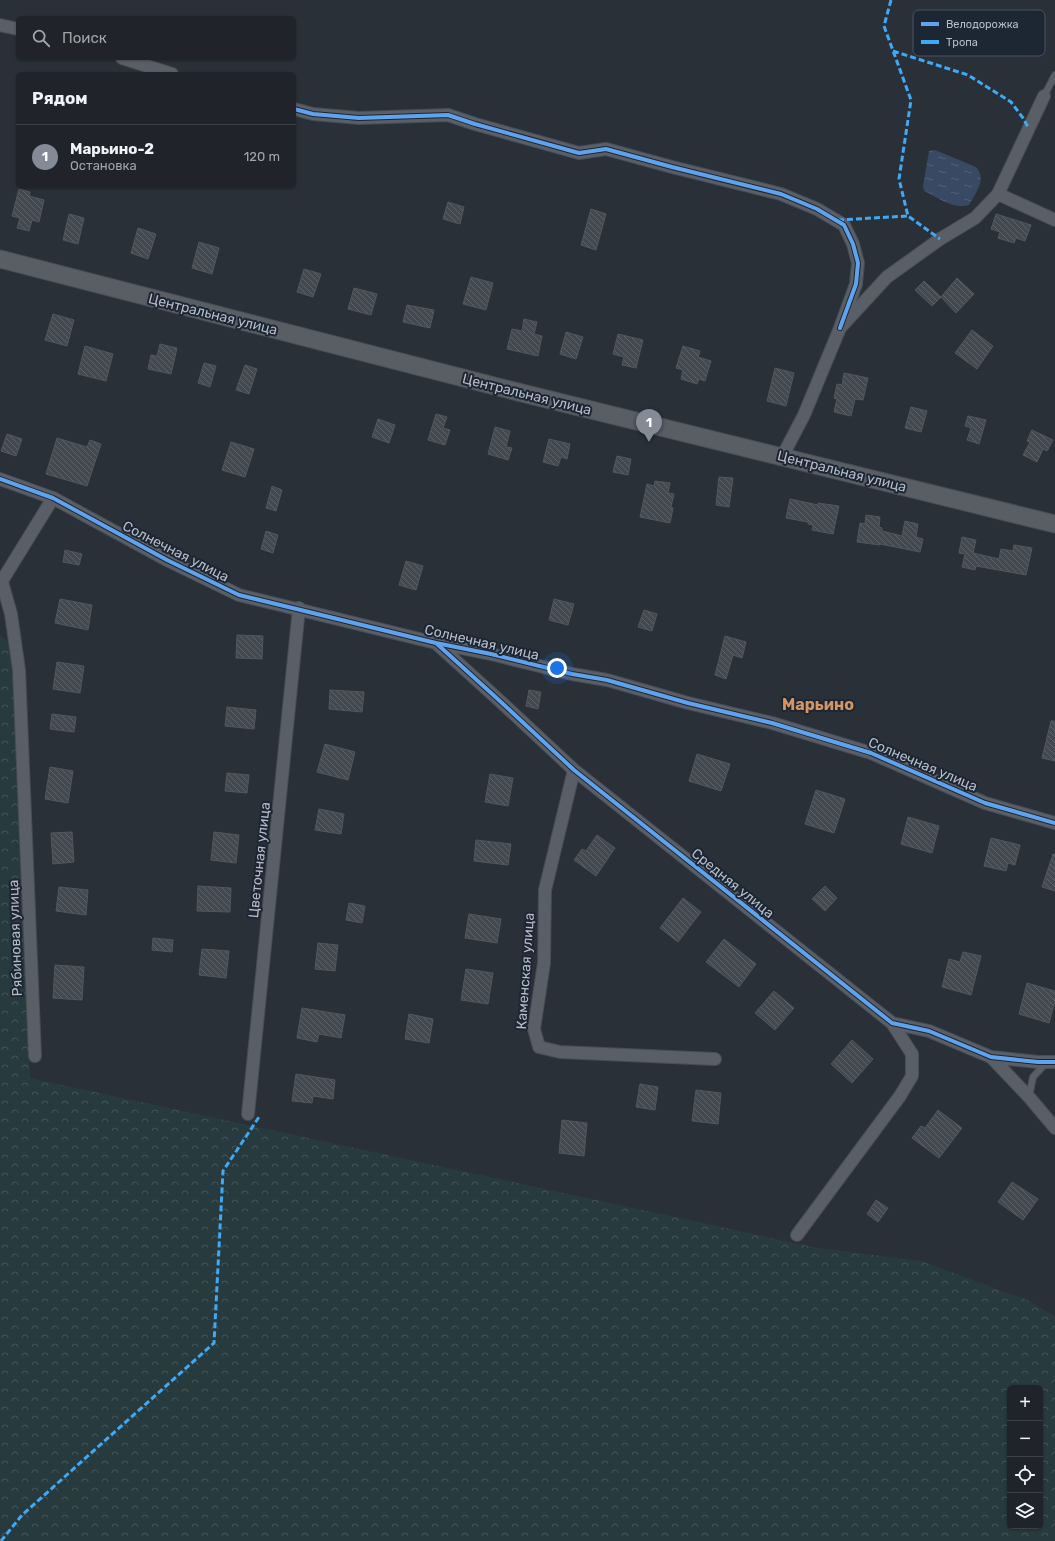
<!DOCTYPE html>
<html lang="ru">
<head>
<meta charset="utf-8">
<style>
	body { margin:0; font-family:Rubik,sans-serif; background:#282c32; color:#f1f3f6 }
	.controls { position:absolute; right:12px; bottom:12px; display:grid; overflow:hidden; border-radius:6px; box-shadow:0 1px 3px #0004 }
	.controls button { width:36px; height:36px; display:grid; place-items:center; padding:0; border:0; border-bottom:1px solid #3d4147; background:#20242a; color:#f1f3f6; font:20px sans-serif }
	.you { position:absolute; left:557px; top:668px; width:14px; height:14px; margin:-10px; border:3px solid #fff; border-radius:50%; background:#1a73e8; box-shadow:0 0 0 6px #1a73e833 }
	.badge { display:grid; place-items:center; width:26px; height:26px; border-radius:50%; background:#848b96; color:#fff; font-size:13px; font-weight:700 }
	.pin { position:absolute; translate:-50% -33px; filter:drop-shadow(0 1px 2px #0008) }
	.pin::after { content:''; position:absolute; top:21px; width:14px; height:12px; background:inherit; clip-path:polygon(0 0,100% 0,50% 100%) }
	.list { margin:0; padding:0; list-style:none }
	h2 { display:flex; justify-content:space-between; align-items:center; height:52px; margin:0; padding:0 16px; font-size:17px }
	h2 small { font-size:13px; font-weight:400; color:#a2a4a8 }
	.list li { display:grid; grid-template-columns:26px 1fr auto; gap:12px; align-items:center; box-sizing:border-box; height:64px; padding:0 16px; border-top:1px solid #3d4147 }
	.list b { display:block; font-size:15px; white-space:nowrap }
	.list p { margin:0; font-size:13px; white-space:nowrap; color:#a2a4a8 }
	.list em { font-size:13px; font-style:normal; color:#a2a4a8 }
	.icon { flex:none; width:22px; height:22px; fill:none; stroke:currentColor; stroke-width:2; stroke-linecap:round; stroke-linejoin:round }
	.map { position:relative; flex:none; width:1055px; height:1541px; overflow:hidden }
	.search { position:absolute; background:#20242a; box-shadow:0 1px 3px #0004; left:16px; top:16px; width:280px; height:44px; display:flex; align-items:center; gap:10px; box-sizing:border-box; padding:0 14px; border-radius:6px; color:#a2a4a8; font-size:15px }
	.panel { position:absolute; background:#20242a; box-shadow:0 1px 3px #0004; left:16px; top:72px; width:280px; height:116px; border-radius:6px }
	.map>svg:first-child { display:block }
</style>
</head>
<body>
<div class="map">
<svg width="1055" height="1541" viewBox="0 0 1055 1541">
	<defs>
		<pattern id="forest-crowns" width="20" height="18" patternUnits="userSpaceOnUse"><rect width="20" height="18" fill="#273a3e"/><path d="M2 6a3 3 0 1 1 6 0M12 15a3 3 0 1 1 6 0" fill="none" stroke="#445559"/></pattern>
		<pattern id="water-ripples" width="26" height="14" patternUnits="userSpaceOnUse"><rect width="26" height="14" fill="#384963"/><path d="M2 4q2-2 4 0t4 0M15 11q2-2 4 0t4 0" fill="none" stroke="#526178"/></pattern>
		<pattern id="building-back-hatch" width="6" height="6" patternUnits="userSpaceOnUse"><rect width="6" height="6" fill="#444950"/><path d="M-1 5l2 2M0 0l6 6M5-1l2 2" fill="none" stroke="#5d6168"/></pattern>
	</defs>
	<rect width="100%" height="100%" fill="#2a3038"/>
	<!-- forest -->
	<path fill="url(#forest-crowns)" fill-rule="evenodd" d="M0,635l24,19 6,424 788,170 103,13 106,39 28,16v225h-1055zM1010,1388h30v138h-30z"/>
	<!-- water -->
	<path fill="url(#water-ripples)" d="M935,150l41,17c11,13 0,25 -7,38 -15,5 -32,-8 -45,-14l-1,-5 6,-35z"/>
	<!-- building -->
	<path fill="url(#building-back-hatch)" stroke="#52575f" d="M19,189l11,3 -1,4 15,4 -5,22 -7,-2 -3,11 -12,-3 3,-10 -8,-2z
		M448,202l16,5 -4,17 -17,-5z
		M591,209l15,5 -10,36 -15,-5z
		M69,214l15,4 -6,26 -15,-4z
		M996,214l35,11 -6,16 -9,-3 -2,5 -16,-5 2,-6 -9,-3z
		M138,228l18,6 -8,25 -17,-6z
		M199,242l20,6 -7,26 -20,-6z
		M304,269l17,5 -8,23 -16,-5z
		M471,277l22,6 -7,27 -23,-6z
		M957,278l17,16 -18,19 -15,-16z
		M924,281l17,16 -9,9 -17,-16z
		M354,288l23,6 -6,21 -23,-6z
		M407,305l27,5 -4,18 -27,-6z
		M53,314l21,6 -7,26 -22,-6z
		M524,319l13,3 -3,12 8,2 -4,20 -31,-7 5,-20 10,2z
		M972,330l21,16 -16,23 -22,-16z
		M566,332l17,5 -7,22 -16,-5z
		M618,334l25,6 -7,28 -14,-3 2,-8 -11,-3z
		M160,344l17,4 -6,26 -23,-5 3,-14 6,1z
		M85,346l28,8 -7,27 -28,-7z
		M683,346l17,5 -2,6 13,4 -6,20 -6,-2 -2,5 -16,-5 2,-9 -7,-2z
		M204,363l12,3 -6,21 -12,-4z
		M245,365l12,4 -8,25 -13,-4z
		M775,368l19,5 -8,33 -19,-5z
		M844,373l24,5 -5,22 -8,-1 -4,17 -17,-4 3,-13 -3,-1 3,-14 5,1z
		M911,407l16,4 -6,21 -16,-4z
		M436,414l11,3 -4,11 7,2 -5,15 -17,-5z
		M968,416l18,4 -7,24 -12,-4 4,-12 -6,-2z
		M378,419l17,6 -6,18 -17,-6z
		M495,427l15,4 -4,16 6,1 -4,12 -20,-6z
		M1032,430l21,10 -6,11 -4,-2 -6,13 -14,-7 7,-13 -3,-1z
		M7,434l15,5 -6,17 -15,-5z
		M57,438l30,9 3,-7 11,4 -14,42 -41,-12z
		M549,439l21,5 -3,15 -6,-2 -3,9 -15,-4z
		M231,442l23,7 -9,28 -23,-7z
		M617,456l14,3 -3,16 -15,-3z
		M719,477l14,1 -4,29 -13,-2z
		M655,481l15,2 -2,10 6,1 -3,13 2,1 -3,15 -30,-6 7,-33 7,2z
		M272,486l10,4 -6,21 -10,-3z
		M790,499l28,6v-2l21,3 -6,28 -21,-4 1,-5 -5,-1v-2l-22,-4z
		M866,515l14,2 -1,10 3,1v3l20,5 3,-15 13,3 -2,13 7,2 -3,13 -40,-8v1l-23,-3 3,-19 5,1z
		M266,531l12,4 -5,18 -12,-4z
		M962,537l14,3 -3,13 26,6 2,-10 12,2 1,-6 18,3 -6,27 -50,-9 -1,4 -13,-3 3,-13 -6,-1z
		M65,550l17,4 -3,11 -16,-3z
		M406,561l17,5 -7,24 -17,-5z
		M60,599l32,6 -4,25 -33,-7z
		M554,599l20,5 -6,21 -19,-5z
		M644,610l13,4 -5,17 -14,-4z
		M237,635l26,1 -1,23 -26,-1z
		M725,636l21,6 -4,16 -9,-3 -7,24 -11,-4z
		M57,662l27,4 -4,27 -27,-4z
		M330,690l34,2 -2,20 -33,-3z
		M529,690l12,2 -3,17 -12,-3z
		M227,707l29,3 -2,19 -29,-3z
		M52,714l24,3 -2,15 -24,-3z
		M1051,721h4v40l-13,-3z
		M325,744l30,8 -7,28 -31,-8z
		M697,754l33,10 -9,27 -32,-10z
		M50,767l23,4 -5,32 -23,-4z
		M227,773l22,2 -2,18 -22,-2z
		M490,774l23,4 -5,28 -23,-4z
		M816,790l29,9 -11,34 -29,-9z
		M319,809l25,5 -3,20 -26,-4z
		M908,817l31,9 -7,27 -31,-9z
		M72,832l2,30 -21,2 -2,-31z
		M214,832l25,3 -3,28 -25,-3z
		M597,835l18,13 -19,28 -22,-16 8,-11 4,2z
		M991,838l29,7 -5,20 -7,-2 -2,8 -22,-5z
		M476,840l35,4 -3,21 -34,-4z
		M1053,854h2v37l-13,-4z
		M198,886l33,2 -1,24 -33,-1z
		M825,886l12,12 -12,13 -13,-12z
		M59,887l29,3 -2,25 -30,-4z
		M683,898l18,14 -23,30 -18,-14z
		M349,903l16,3 -3,17 -16,-3z
		M469,914l32,5 -4,24 -32,-5z
		M153,938l20,2 -1,12 -20,-2z
		M724,939l32,25 -17,23 -33,-25z
		M318,943l20,2 -3,26 -20,-2z
		M202,949l27,2 -3,27 -27,-3z
		M963,952l18,4 -10,39 -29,-8 7,-28 11,3z
		M55,965l29,2 -2,33 -29,-2z
		M466,969l27,4 -5,31 -27,-4z
		M1027,983l28,8v10l-6,22 -30,-9z
		M774,991l20,17 -19,22 -20,-17z
		M302,1008l43,7 -4,23 -22,-4 -2,8 -20,-4z
		M409,1014l24,5 -4,24 -24,-4z
		M852,1040l21,19 -21,24 -21,-19z
		M296,1074l39,6 -2,19 -20,-3 -1,7 -20,-2z
		M640,1084l18,3 -3,23 -19,-3z
		M696,1090l25,3 -3,31 -26,-3z
		M938,1110l24,18 -23,30 -27,-20 9,-12 4,2z
		M562,1120l25,3 -3,33 -25,-3z
		M1012,1182l26,17 -15,21 -25,-18z
		M876,1200l12,8 -10,14 -11,-8z"/>
	<g fill="none" stroke-linecap="round" stroke-linejoin="round">
		<defs>
			<path id="lane" d="M1044,96l11,-21
				M1029,1097l4,-20 14,-15"/>
			<path id="street" d="M0,25l18,4
				M122,58l50,16
				M294,109l19,5 46,4 89,-3 27,9 104,29 27,-4 66,18 109,27 36,15 27,16 9,19 5,19 -2,21 -16,44
				M998,194l57,26
				M782,457l22,-42 36,-87 47,-51 53,-38 35,-21 23,-24 46,-98
				M0,479l53,19 114,62 72,35 197,48 55,11 81,20 35,6 81,23 84,20 99,30 114,50 70,20
				M2,582l9,32 8,56 16,386
				M0,584l53,-86
				M437,644l64,58 73,68 318,253 37,8 62,26 47,5h17
				M574,770l-29,120 -1,73 -10,66 5,18 21,5 155,7
				M991,1057l38,40 26,31
				M248,1114l51,-506
				M797,1235l103,-139 12,-20v-22l-20,-31"/>
			<path id="secondary" d="M0,259l518,133 537,132"/>
		</defs>
		<!-- lane casing -->
		<use href="#lane" stroke="#484c53" stroke-width="8"/>
		<!-- street casing -->
		<use href="#street" stroke="#484c53" stroke-width="14"/>
		<!-- secondary casing -->
		<use href="#secondary" stroke="#484c53" stroke-width="19"/>
		<!-- lane -->
		<use href="#lane" stroke="#5a5e66" stroke-width="6"/>
		<!-- street -->
		<use href="#street" stroke="#5a5e66" stroke-width="12"/>
		<!-- secondary -->
		<use href="#secondary" stroke="#595d64" stroke-width="17"/>
		<!-- quiet -->
		<path stroke="#3fa9f5" stroke-width="3" stroke-dasharray="6 3" stroke-linecap="butt" d="M891,0l-7,26 27,74 -12,79 9,37 32,23
			M893,51l75,24 43,27 12,16 6,11
			M838,220l70,-4
			M1,1541l21,-26 192,-172 9,-172 36,-54"/>
		<defs>
			<path id="cycleway" d="M294,109l19,5 46,4 89,-3 27,9 104,29 27,-4 66,18 109,27 36,15 27,16 9,19 5,19 -2,21 -16,44
				M0,479l53,19 114,62 72,35 197,48 55,11 81,20 35,6 81,23 84,20 99,30 114,50 70,20
				M436,643l65,59 73,68 318,253 37,8 62,26 47,5h17"/>
		</defs>
		<!-- cycleway casing -->
		<use href="#cycleway" stroke="#1d2633" stroke-width="6"/>
		<!-- cycleway -->
		<use href="#cycleway" stroke="#60a3ed" stroke-width="4"/>
	</g>
	<g text-anchor="middle" stroke-width="4" stroke-linejoin="round" paint-order="stroke">
		<!-- street labels -->
		<g font-size="14" fill="#b4bcc9" stroke="#1d2633">
			<text transform="translate(213 314) rotate(14)" y="5">Центральная улица</text>
			<text transform="translate(527 394) rotate(14)" y="5">Центральная улица</text>
			<text transform="translate(842 471) rotate(14)" y="5">Центральная улица</text>
			<text transform="translate(176 551) rotate(27)" y="5">Солнечная улица</text>
			<text transform="translate(482 642) rotate(13)" y="5">Солнечная улица</text>
			<text transform="translate(923 764) rotate(23)" y="5">Солнечная улица</text>
			<text transform="translate(259 860) rotate(-84)" y="5">Цветочная улица</text>
			<text transform="translate(733 883) rotate(39)" y="5">Средняя улица</text>
			<text transform="translate(15 938) rotate(-92)" y="5">Рябиновая улица</text>
			<text transform="translate(525 971) rotate(-86)" y="5">Каменская улица</text>
		</g>
		<!-- quarter labels -->
		<g font-size="16" font-weight="bold" fill="#d59563" stroke="#1d2633">
			<text x="818" y="710">Марьино</text>
		</g>
	</g>
	<!-- legend -->
	<rect x="913" y="10" width="132" height="46" rx="6" fill="#1d2633" stroke="#4a5360" stroke-width="1"/>
	<rect x="921" y="22" width="18" height="4" fill="#60a3ed"/>
	<rect x="921" y="40" width="18" height="4" fill="#3fa9f5"/>
	<g font-size="11" fill="#b4bcc9">
		<text x="946" y="28">Велодорожка</text>
		<text x="946" y="46">Тропа</text>
	</g>
</svg>
<div class="controls">
<button>+</button>
<button>−</button>
<button><svg class="icon" aria-label="locate" viewBox="0 0 24 24"><circle cx="12" cy="12" r="6"/><path d="M12 2v4M12 18v4M2 12h4M18 12h4"/></svg></button>
<button><svg class="icon" aria-label="layers" viewBox="0 0 24 24"><path d="M12 4l9 5-9 5-9-5zM3 14l9 5 9-5"/></svg></button>
</div>
<div class="you"></div>
<div class="pin badge" style="left:649px;top:442px">1</div>
<div class="search"><svg class="icon" aria-label="search" viewBox="0 0 24 24"><circle cx="10" cy="10" r="6"/><path d="M15 15l6 6"/></svg>Поиск</div>
<section class="panel">
<h2>Рядом<small></small></h2>
<ul class="list">
<li><span class="badge">1</span><div><b>Марьино-2</b><p>Остановка</p></div><em>120 m</em></li>
</ul>
</section>
</div>
</body>
</html>
